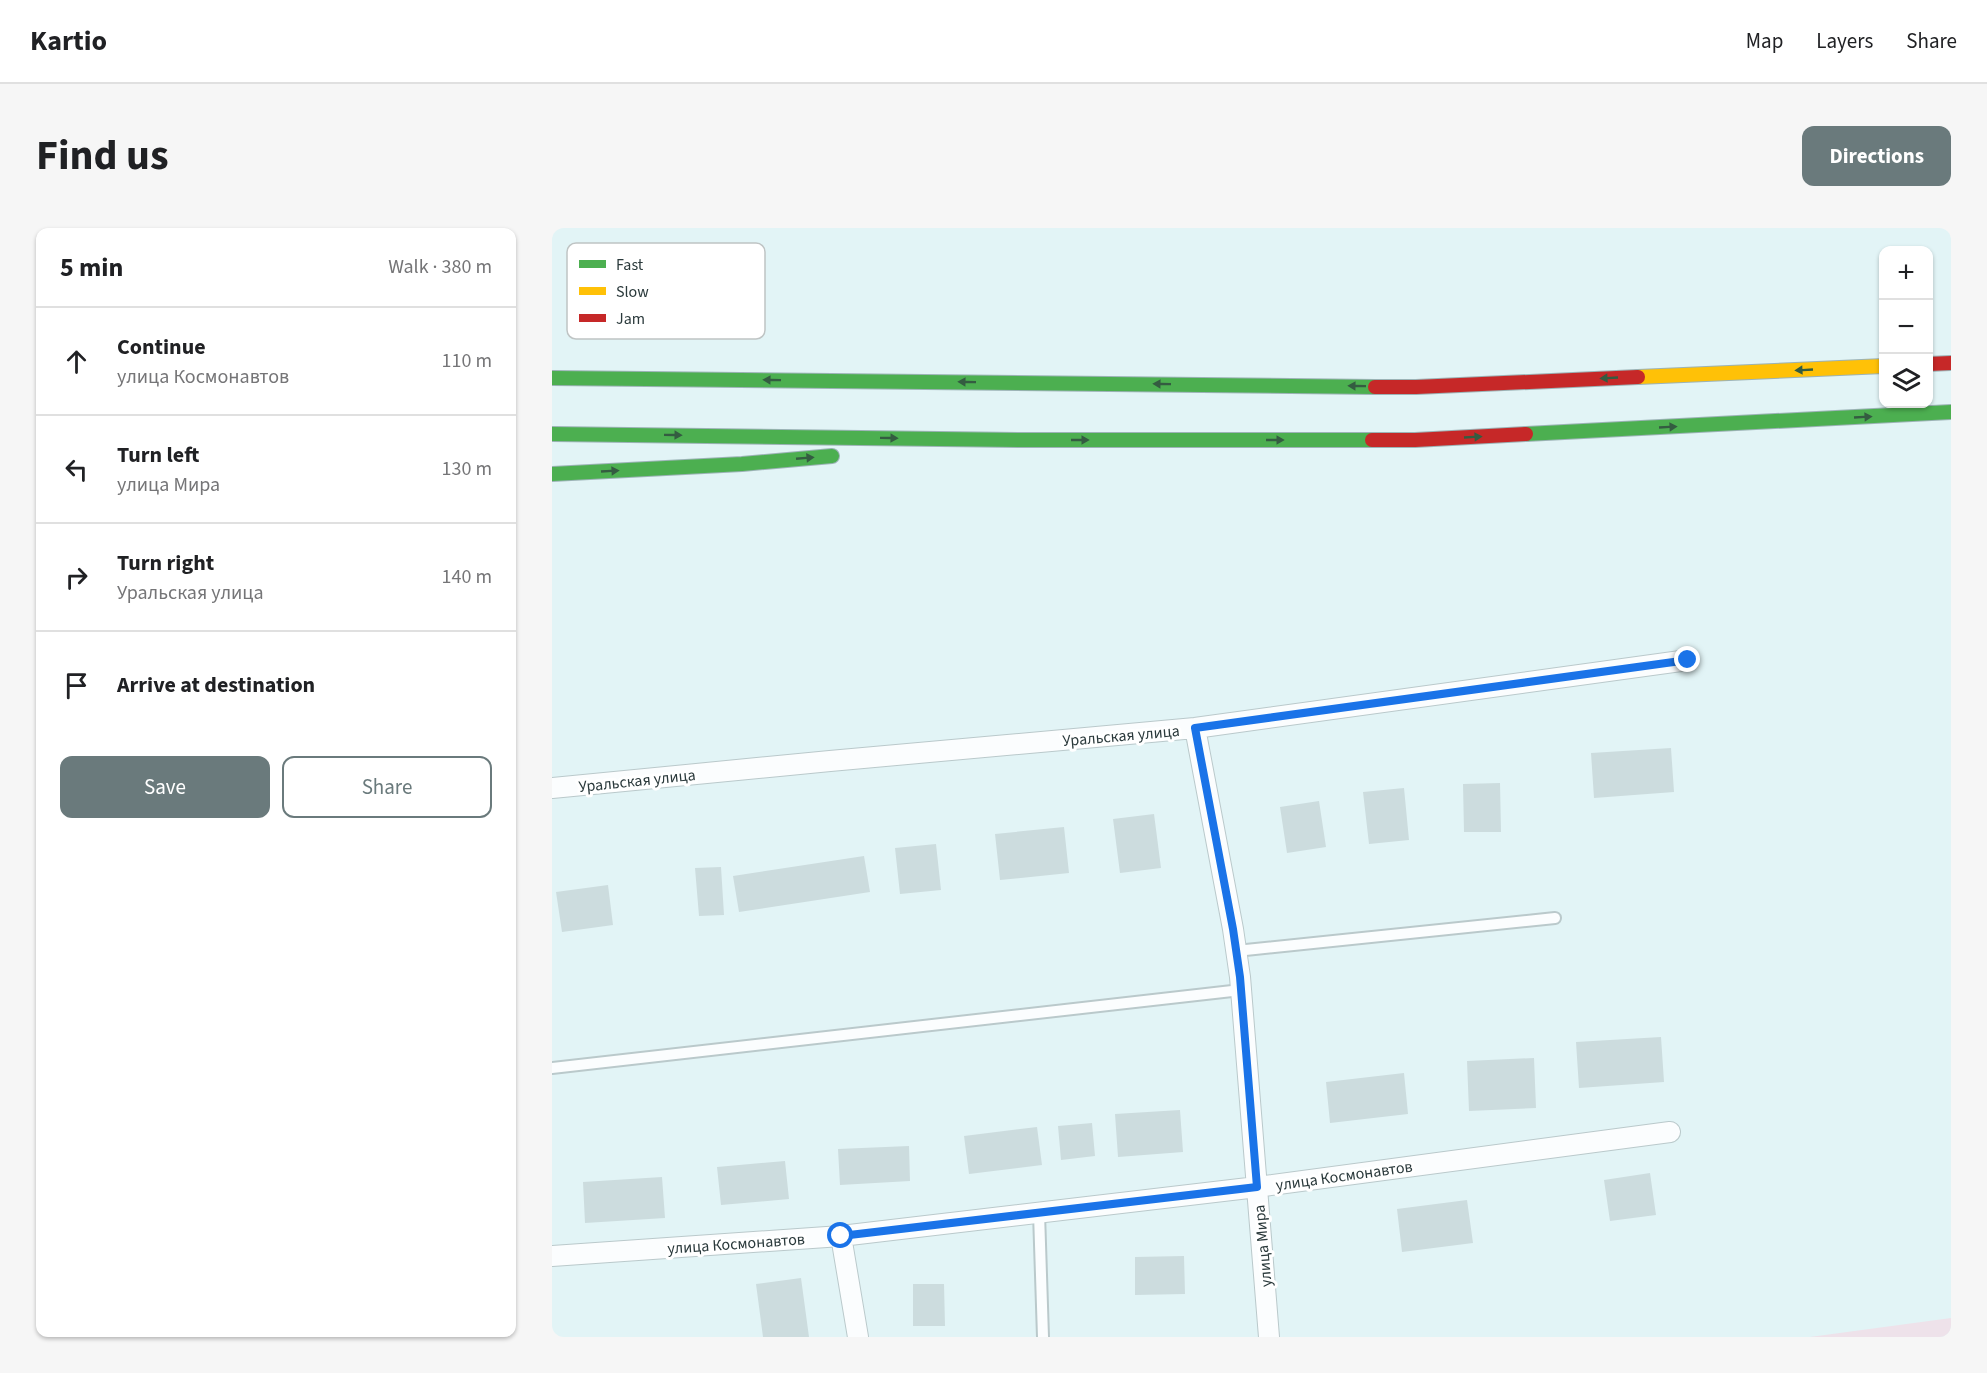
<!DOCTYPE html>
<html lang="en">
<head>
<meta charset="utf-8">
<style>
	body { margin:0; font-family:"Source Sans 3",sans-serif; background:#f6f6f6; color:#202124 }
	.controls { position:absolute; right:18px; top:18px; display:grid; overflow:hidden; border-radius:12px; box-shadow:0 2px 4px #0004 }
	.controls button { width:54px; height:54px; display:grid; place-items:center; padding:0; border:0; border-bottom:2px solid #e0e0e0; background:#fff; color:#202124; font:30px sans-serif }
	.stop { position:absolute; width:18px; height:18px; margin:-14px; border:4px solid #1a73e8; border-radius:50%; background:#fff }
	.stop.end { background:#1a73e8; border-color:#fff; box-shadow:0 2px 6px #0008 }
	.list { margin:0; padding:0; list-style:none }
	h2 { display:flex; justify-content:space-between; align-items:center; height:78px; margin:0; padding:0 24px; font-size:26px }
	h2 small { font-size:20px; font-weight:400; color:#757577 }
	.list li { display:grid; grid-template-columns:39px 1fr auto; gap:18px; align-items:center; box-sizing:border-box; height:108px; padding:0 24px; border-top:2px solid #e0e0e0 }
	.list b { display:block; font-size:22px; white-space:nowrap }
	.list p { margin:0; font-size:20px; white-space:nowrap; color:#757577 }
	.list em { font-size:20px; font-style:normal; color:#757577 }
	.actions { display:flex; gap:12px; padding:18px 24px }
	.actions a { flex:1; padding:14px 0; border:2px solid #6a7a7c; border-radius:12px; text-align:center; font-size:21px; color:#6a7a7c }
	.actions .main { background:#6a7a7c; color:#fff }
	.icon { flex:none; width:33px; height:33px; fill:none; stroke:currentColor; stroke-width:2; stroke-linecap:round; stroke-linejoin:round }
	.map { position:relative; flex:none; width:1399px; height:1109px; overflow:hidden; border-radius:12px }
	header { display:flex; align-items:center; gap:36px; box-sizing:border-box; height:84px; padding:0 30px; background:#fff; border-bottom:2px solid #e0e0e0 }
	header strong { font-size:28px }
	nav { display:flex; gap:33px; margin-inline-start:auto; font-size:21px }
	.intro { display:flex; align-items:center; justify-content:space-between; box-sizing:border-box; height:144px; padding:0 36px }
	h1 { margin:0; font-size:42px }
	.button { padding:15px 27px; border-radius:12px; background:#6a7a7c; color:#fff; font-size:21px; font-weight:700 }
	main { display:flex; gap:36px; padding:0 36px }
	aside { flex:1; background:#fff; border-radius:12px; box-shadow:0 2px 4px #0004 }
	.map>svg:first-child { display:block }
</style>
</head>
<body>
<header>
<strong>Kartio</strong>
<nav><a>Map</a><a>Layers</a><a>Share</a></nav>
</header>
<div class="intro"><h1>Find us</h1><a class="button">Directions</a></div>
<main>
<aside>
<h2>5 min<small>Walk · 380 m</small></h2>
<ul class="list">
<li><svg class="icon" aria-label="ahead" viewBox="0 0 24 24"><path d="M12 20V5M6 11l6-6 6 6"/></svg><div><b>Continue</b><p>улица Космонавтов</p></div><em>110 m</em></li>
<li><svg class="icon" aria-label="left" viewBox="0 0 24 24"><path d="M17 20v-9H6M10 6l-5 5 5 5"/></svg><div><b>Turn left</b><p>улица Мира</p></div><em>130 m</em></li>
<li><svg class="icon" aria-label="right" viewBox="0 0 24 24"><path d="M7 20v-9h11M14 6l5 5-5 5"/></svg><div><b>Turn right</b><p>Уральская улица</p></div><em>140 m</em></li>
<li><svg class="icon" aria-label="arrive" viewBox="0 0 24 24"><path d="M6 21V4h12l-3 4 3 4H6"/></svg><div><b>Arrive at destination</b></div></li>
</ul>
<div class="actions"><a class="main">Save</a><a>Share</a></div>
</aside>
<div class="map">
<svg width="1399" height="1109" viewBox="0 0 1399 1109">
	<rect width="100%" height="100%" fill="#e2f4f6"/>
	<!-- green -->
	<path fill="#eee2ea" d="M1399,1090v19h-141z"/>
	<!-- building -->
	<path fill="#ccdcde" d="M1119,520l3,44 -80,6 -3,-45z
		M948,555l1,49h-37l-1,-48z
		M852,560l5,52 -40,4 -6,-52z
		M767,573l7,46 -39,6 -7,-46z
		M602,586l7,54 -41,5 -7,-54z
		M512,599l5,46 -69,7 -5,-46z
		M384,616l5,46 -41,4 -5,-46z
		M312,628l6,36 -131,20 -6,-36z
		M169,639l3,48 -25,1 -4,-48z
		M56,657l5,40 -51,7 -6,-40z
		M1109,809l3,45 -85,6 -3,-46z
		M982,830l2,50 -67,3 -2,-50z
		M852,845l4,41 -78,9 -4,-41z
		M628,882l3,42 -65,5 -3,-43z
		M540,895l3,33 -34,4 -3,-34z
		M485,899l5,38 -73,9 -5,-38z
		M357,918l1,35 -70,4 -2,-36z
		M233,933l4,38 -68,6 -4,-38z
		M1098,945l6,42 -46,6 -6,-41z
		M110,949l3,41 -80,5 -2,-41z
		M915,972l6,43 -71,9 -5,-43z
		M632,1028l1,38 -50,1v-38z
		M249,1050l8,59h-46l-7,-53z
		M361,1056h31l1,42h-32z"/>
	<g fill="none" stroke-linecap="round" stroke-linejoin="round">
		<defs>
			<path id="lane" d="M684,723l319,-33
				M0,840l689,-78
				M487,985l4,124"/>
			<path id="street" d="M643,500l38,201 7,48 29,360
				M0,560l278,-27 365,-33 493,-68
				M289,1008l17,101
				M0,1028l289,-20 416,-49 413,-55"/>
			<path id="fast" d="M0,150l823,9
				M0,206l470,6h350
				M974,206l425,-22
				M0,246l190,-10 90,-8"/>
			<path id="slow" d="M1086,149l246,-11"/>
			<path id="jam" d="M1376,136l23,-1
				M823,159h41l222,-10
				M820,212h43l111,-6"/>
		</defs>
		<!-- lane casing -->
		<use href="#lane" stroke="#bac9cb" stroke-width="14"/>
		<!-- street casing -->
		<use href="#street" stroke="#bac9cb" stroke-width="22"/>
		<!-- fast casing -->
		<use href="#fast" stroke="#9cb3b6" stroke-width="16"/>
		<!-- slow casing -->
		<use href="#slow" stroke="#9cb3b6" stroke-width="16"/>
		<!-- jam casing -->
		<use href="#jam" stroke="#9cb3b6" stroke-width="16"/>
		<!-- lane -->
		<use href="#lane" stroke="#fbfdfe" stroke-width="10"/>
		<!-- street -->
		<use href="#street" stroke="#fbfdfe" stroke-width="20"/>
		<!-- fast -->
		<use href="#fast" stroke="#4caf50" stroke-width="14"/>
		<!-- slow -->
		<use href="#slow" stroke="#ffc107" stroke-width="14"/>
		<!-- jam -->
		<use href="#jam" stroke="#c62828" stroke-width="14"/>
	</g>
	<!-- one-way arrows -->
	<defs><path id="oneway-solid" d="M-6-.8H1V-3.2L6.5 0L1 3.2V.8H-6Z" transform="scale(1.5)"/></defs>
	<g fill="#345c41">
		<use href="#oneway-solid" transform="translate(1252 142) rotate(177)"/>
		<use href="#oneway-solid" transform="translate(1057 150) rotate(177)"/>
		<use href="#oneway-solid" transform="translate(220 152) rotate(-179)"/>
		<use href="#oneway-solid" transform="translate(415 154) rotate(-179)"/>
		<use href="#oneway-solid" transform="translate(610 156) rotate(-179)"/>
		<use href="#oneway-solid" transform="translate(805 158) rotate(-179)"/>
		<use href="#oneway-solid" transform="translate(1311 189) rotate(-3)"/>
		<use href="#oneway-solid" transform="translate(1116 199) rotate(-3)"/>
		<use href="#oneway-solid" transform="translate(121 207) rotate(1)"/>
		<use href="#oneway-solid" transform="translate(921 209) rotate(-3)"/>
		<use href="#oneway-solid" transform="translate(337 210) rotate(1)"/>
		<use href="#oneway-solid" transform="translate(528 212)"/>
		<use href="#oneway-solid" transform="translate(723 212)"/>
		<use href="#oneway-solid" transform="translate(253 230) rotate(-5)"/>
		<use href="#oneway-solid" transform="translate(58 243) rotate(-3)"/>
	</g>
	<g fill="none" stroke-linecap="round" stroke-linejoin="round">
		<!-- route -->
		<path stroke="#1a73e8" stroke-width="8" d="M289,1008l416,-49 -17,-210 -7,-48 -38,-201 493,-68"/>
	</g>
	<g text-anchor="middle" stroke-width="6" stroke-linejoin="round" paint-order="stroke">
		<!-- street labels -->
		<g font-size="16" fill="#2a393b" stroke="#fff">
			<text transform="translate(569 507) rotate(-5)" y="6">Уральская улица</text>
			<text transform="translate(85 552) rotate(-6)" y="6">Уральская улица</text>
			<text transform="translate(792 947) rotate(-8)" y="6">улица Космонавтов</text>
			<text transform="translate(184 1015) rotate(-4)" y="6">улица Космонавтов</text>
			<text transform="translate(710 1018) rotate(-95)" y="6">улица Мира</text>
		</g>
	</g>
	<!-- legend -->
	<rect x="15" y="15" width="198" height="96" rx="9" fill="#fff" stroke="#bfc4c4" stroke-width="1.5"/>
	<rect x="27" y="32" width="27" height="8" fill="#4caf50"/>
	<rect x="27" y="59" width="27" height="8" fill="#ffc107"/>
	<rect x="27" y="86" width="27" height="8" fill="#c62828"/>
	<g font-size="16" fill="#2a393b">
		<text x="64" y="42">Fast</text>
		<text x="64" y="69">Slow</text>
		<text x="64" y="96">Jam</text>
	</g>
</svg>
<div class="controls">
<button>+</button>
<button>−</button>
<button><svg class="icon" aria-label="layers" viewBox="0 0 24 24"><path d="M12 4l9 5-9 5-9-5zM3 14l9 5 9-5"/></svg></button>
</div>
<div class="stop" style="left:289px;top:1008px"></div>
<div class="stop end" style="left:1136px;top:432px"></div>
</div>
</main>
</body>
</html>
